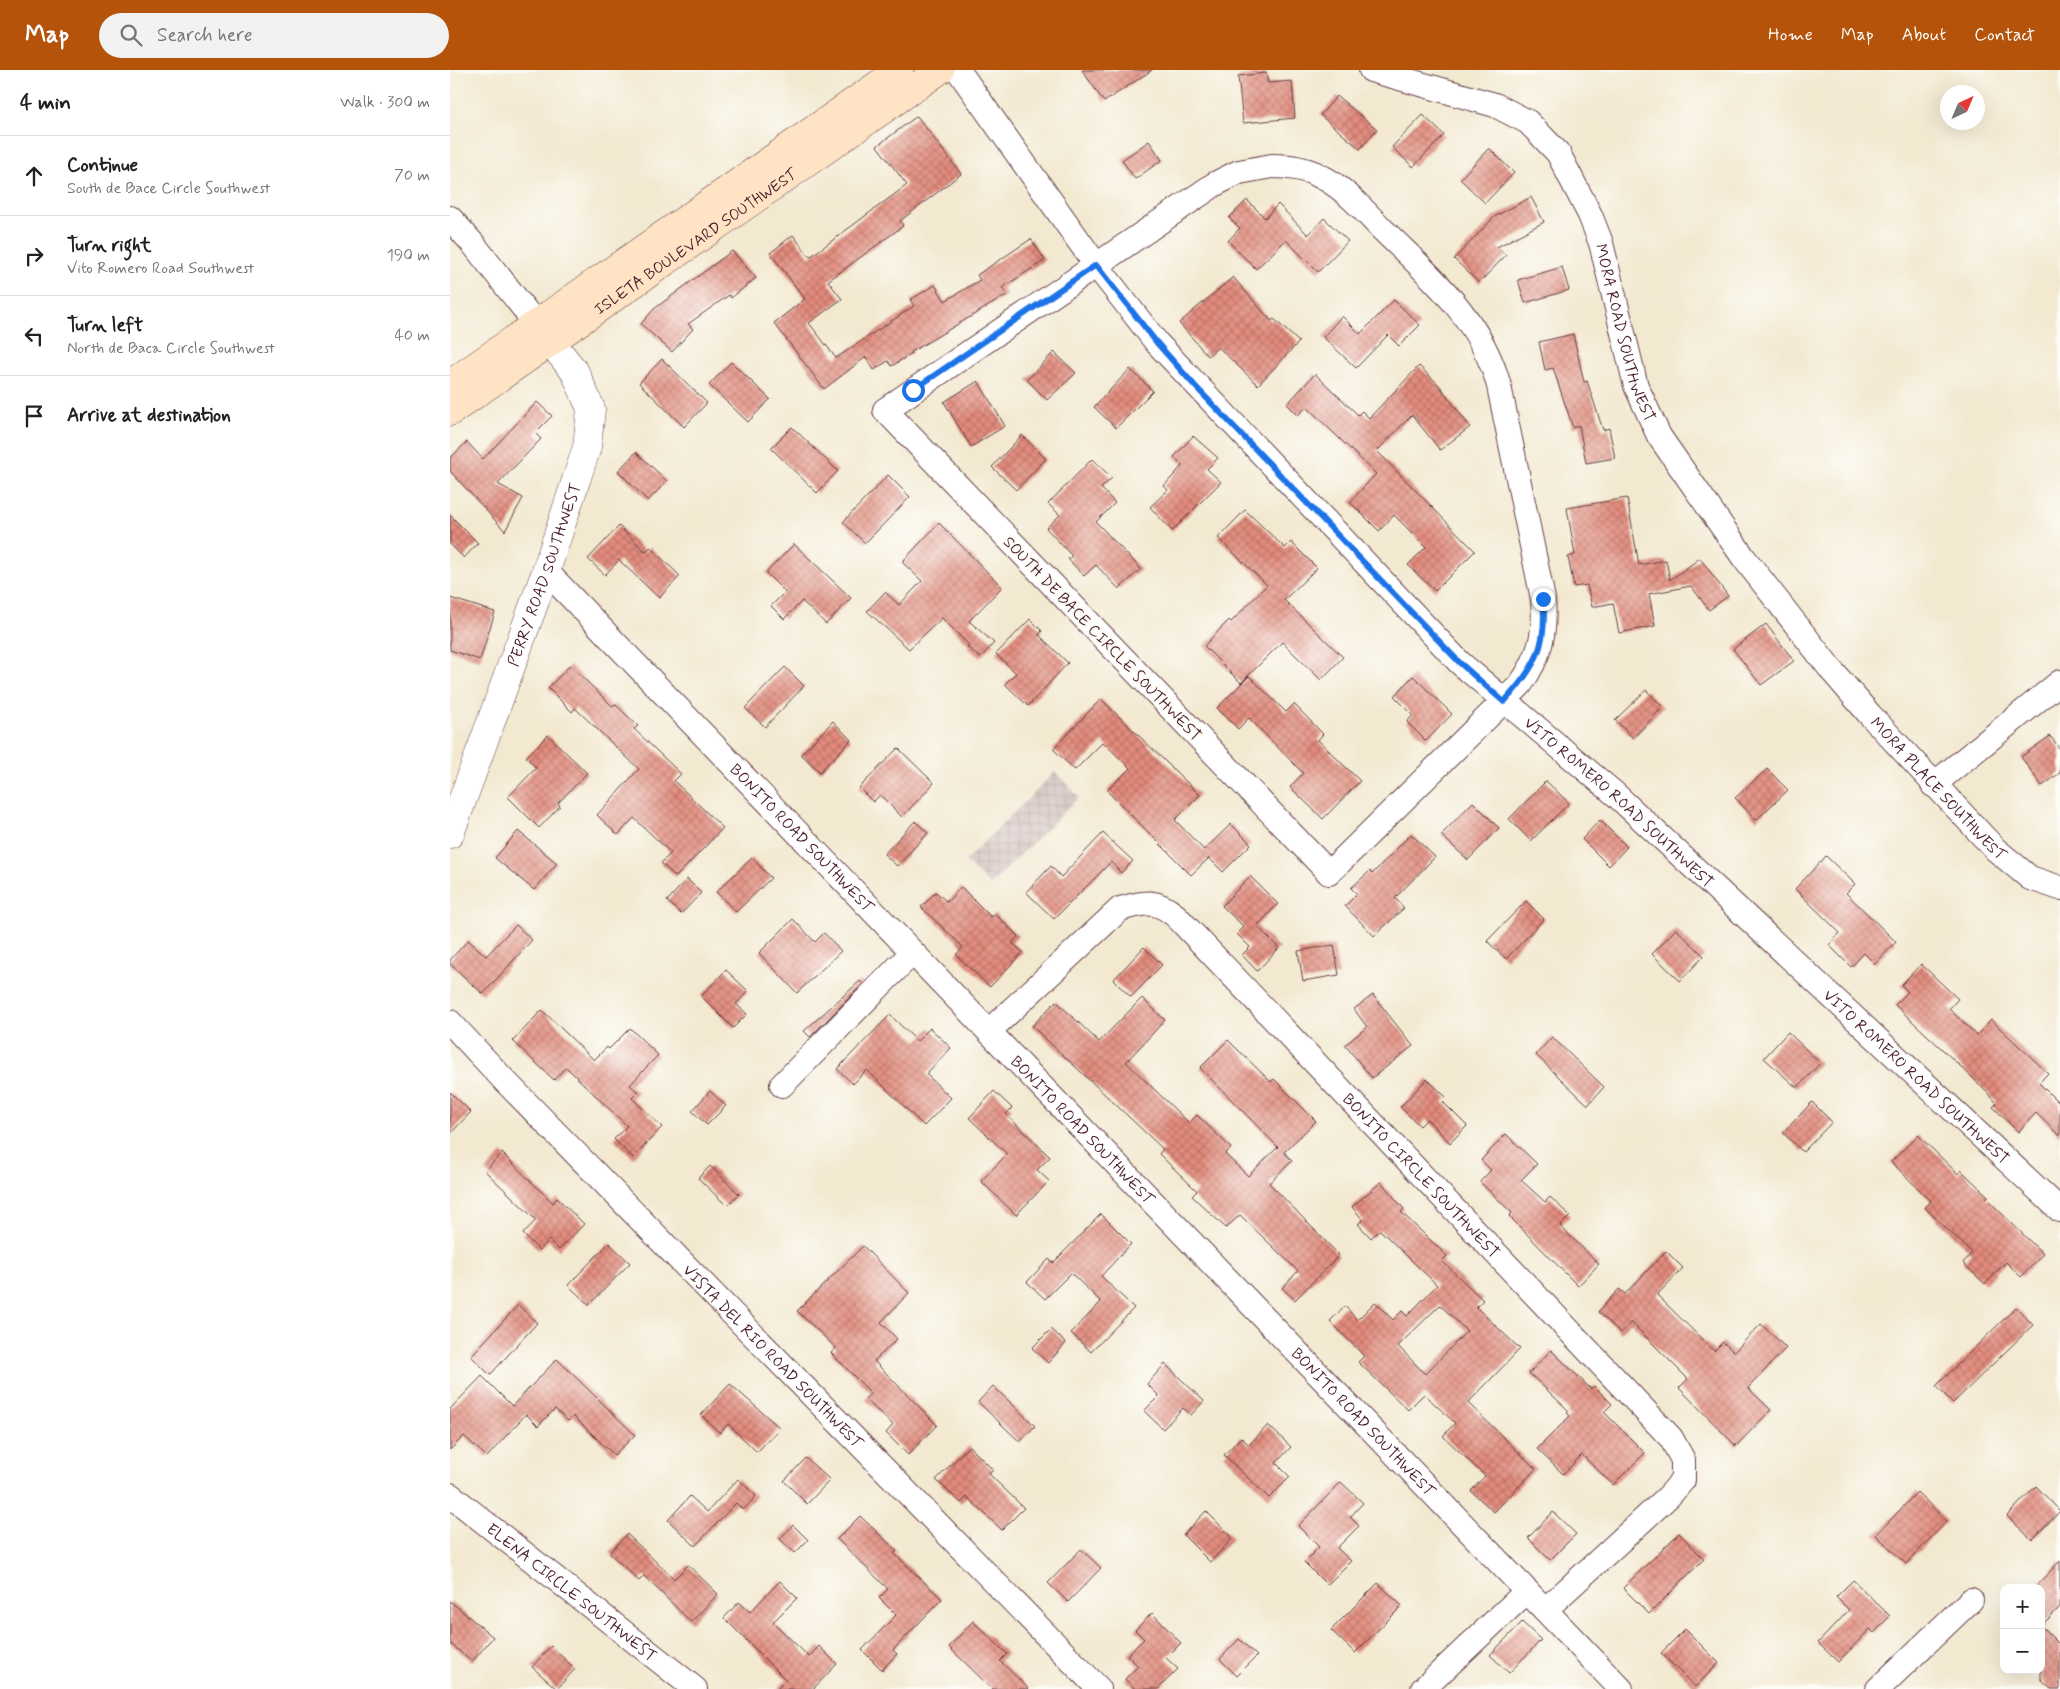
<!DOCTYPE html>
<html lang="en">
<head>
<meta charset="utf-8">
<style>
	body { margin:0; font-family:Mynerve,sans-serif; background:#f2f2f2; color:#202124 }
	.controls { position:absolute; right:15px; bottom:15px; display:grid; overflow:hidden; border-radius:10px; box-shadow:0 5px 20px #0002 }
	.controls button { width:45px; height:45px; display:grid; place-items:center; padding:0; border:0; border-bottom:1px solid #e0e0e0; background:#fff; color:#202124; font:25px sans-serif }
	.compass { position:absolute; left:1490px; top:15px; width:45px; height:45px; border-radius:50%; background:#fff; box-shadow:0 5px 20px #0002; rotate:44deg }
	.stop { position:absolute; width:15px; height:15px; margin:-11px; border:4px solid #1a73e8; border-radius:50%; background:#fff }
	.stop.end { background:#1a73e8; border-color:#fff; box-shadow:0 1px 5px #0008 }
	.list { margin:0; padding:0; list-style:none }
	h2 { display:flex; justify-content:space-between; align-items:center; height:65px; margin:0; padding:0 20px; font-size:21px }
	h2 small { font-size:16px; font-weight:400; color:#757577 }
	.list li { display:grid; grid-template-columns:32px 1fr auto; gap:15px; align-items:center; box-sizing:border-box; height:80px; padding:0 20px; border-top:1px solid #e0e0e0 }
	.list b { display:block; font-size:19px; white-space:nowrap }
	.list p { margin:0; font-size:16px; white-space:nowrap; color:#757577 }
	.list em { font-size:16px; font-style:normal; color:#757577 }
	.icon { flex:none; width:28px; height:28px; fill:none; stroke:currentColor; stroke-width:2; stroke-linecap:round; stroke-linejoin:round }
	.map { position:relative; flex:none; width:1610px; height:1619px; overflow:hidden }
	header { display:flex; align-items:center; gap:30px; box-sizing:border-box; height:70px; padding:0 25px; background:#b45309; color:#fff }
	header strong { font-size:24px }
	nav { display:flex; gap:28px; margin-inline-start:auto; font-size:18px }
	.search { width:350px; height:45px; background:#f2f2f2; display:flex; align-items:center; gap:12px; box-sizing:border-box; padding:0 18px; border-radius:28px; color:#757577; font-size:19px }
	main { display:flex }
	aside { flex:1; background:#fff }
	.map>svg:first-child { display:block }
</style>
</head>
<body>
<header>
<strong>Map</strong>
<div class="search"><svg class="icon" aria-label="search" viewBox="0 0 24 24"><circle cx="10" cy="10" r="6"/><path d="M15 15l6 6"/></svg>Search here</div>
<nav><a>Home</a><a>Map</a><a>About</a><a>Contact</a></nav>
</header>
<main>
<aside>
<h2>4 min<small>Walk · 300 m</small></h2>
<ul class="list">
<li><svg class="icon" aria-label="ahead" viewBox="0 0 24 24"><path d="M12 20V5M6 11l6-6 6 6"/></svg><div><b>Continue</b><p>South de Bace Circle Southwest</p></div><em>70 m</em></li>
<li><svg class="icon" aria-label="right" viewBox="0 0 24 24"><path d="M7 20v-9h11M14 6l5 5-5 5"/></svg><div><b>Turn right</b><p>Vito Romero Road Southwest</p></div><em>190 m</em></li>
<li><svg class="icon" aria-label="left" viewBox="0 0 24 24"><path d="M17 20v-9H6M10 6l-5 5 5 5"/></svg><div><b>Turn left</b><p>North de Baca Circle Southwest</p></div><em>40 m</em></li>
<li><svg class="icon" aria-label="arrive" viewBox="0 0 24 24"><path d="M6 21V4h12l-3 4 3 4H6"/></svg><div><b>Arrive at destination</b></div></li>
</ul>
</aside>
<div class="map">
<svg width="1610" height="1619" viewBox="0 0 1610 1619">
	<defs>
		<pattern id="industrial-grid" width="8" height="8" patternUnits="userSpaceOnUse" patternTransform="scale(1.25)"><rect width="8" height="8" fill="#d1bfbd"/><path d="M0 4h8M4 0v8" fill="none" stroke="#b5a4a3"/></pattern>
		<pattern id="building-cross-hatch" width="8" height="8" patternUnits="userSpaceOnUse" patternTransform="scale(1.25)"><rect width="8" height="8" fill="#e38c7d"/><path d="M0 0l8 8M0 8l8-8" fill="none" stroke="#ba7267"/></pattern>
	</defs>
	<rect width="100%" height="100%" fill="#fdfcf7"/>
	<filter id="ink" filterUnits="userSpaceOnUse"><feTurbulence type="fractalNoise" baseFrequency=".02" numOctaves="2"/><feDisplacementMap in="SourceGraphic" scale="10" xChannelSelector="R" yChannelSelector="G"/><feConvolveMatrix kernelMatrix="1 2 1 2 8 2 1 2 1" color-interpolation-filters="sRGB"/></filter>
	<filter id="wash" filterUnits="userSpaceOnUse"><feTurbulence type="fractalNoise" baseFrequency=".0096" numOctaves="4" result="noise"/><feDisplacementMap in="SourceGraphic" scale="20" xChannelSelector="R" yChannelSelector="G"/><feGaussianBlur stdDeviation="1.12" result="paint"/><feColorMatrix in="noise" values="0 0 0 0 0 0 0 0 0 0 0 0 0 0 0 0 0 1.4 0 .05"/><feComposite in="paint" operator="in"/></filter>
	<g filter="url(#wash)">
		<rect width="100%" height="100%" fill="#f3e9d1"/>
		<!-- industrial -->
		<path fill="url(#industrial-grid)" d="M605,702l24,25 -89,88 -25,-24z"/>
		<g id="blocks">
			<!-- building -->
			<path fill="url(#building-cross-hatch)" fill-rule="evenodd" d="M632,0h70l-48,32z
				M816,3l2,10 24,-2 3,37 -52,5 -5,-47z
				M887,26l40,33 -17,20 -40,-34z
				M973,45l21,20 -31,32 -21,-20z
				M467,46l44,58 -61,47 3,5 -75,55 14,18 -33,24 27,35 78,-52 -4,-6 25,-15 10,16 35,-21 -3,-5 54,-36 14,21 -43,28 5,7 -96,57 1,1 -20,13 -4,-5 -14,9 -8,-13 -42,32 -50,-66 31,-24 -35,-46 23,-18 17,22 97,-72 -30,-39z
				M699,71l13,19 -27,19 -13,-19z
				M1039,78l25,25 -29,30 -25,-24z
				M1081,127l13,25 -47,25 9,8 -27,28 -25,-24 40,-42z
				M797,130l18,18 13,-14 30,31 16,-17 24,23 -30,31 -32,-32 -30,29 -28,-28 12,-13 -11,-10z
				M282,181l24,27 -25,20 -2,-3 -41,29 5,5 -21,23 -31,-28 13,-15z
				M1112,197l7,23 -44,13 -7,-23z
				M783,207l38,44 3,-2 25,23 -41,43 -40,-38 -10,9 -29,-33z
				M944,230l26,25 -21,21 -11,-11 -32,33 -33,-31 19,-21 18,18z
				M1123,264l11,48 3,-1 16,49 6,-2 6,30 -29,5 -7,-38 -6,3 -20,-60 -8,2 -6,-28z
				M604,282l22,21 -29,27 -20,-20z
				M212,289l45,44 -23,24 -45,-44z
				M281,292l39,37 -22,23 -39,-37z
				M969,296l20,19 31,42 -30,23 -28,-35 -35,36 98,100 -40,40 -27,-26 18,-18 -32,-32 -15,16 -29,-29 26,-28 -69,-67 -9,8 -11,-11 28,-30 43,41 4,-4 7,7z
				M680,299l23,22 -37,37 -22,-21z
				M528,311l27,45 -34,21 -27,-45z
				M87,332l15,14 -17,17 6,6 -43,45 25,14 -18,33 -55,-60v-13l17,-16 16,17z
				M342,357l46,44 -21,22 -46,-45z
				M572,365l24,24 -30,31 -24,-23z
				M743,366l25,22 -11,11 14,13 -49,49 -22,-24 18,-17 -4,-4 19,-21 -9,-8z
				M186,382l31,29 -19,20 -30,-30z
				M642,389l20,19 -11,10 14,15 -19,19 45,47 -22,20 -23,-24 -12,11 -16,-17 4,-3 -26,-28 14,-13 -12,-11z
				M438,405l22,22 -45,46 -22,-21z
				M1177,428l12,67 27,-5 4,20 30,-22 28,38 -19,14 -18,-24 -42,8 6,32 -36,7 -6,-30 -21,4 -5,-22 -13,2 -6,-30 7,-2 -8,-47z
				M795,440l40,38 6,-6 26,26 -33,32 59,57 -22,23 -39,-38 -41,41 -37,-37 25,-26 2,2 36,-37 -49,-47z
				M0,445l28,28 -14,15 -14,-14z
				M489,453l63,64 -33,34 25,22 -14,15 -13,-11 2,-2 -27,-27 -33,31 -42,-38 18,-19 14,13 23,-24 -20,-19z
				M169,456l27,26 4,-5 30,29 -21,22 -40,-38 -14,15 -17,-16z
				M344,474l57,54 -25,26 -24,-23 -18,18 -13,-13 14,-14 -19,-19z
				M0,528l45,14 -15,48 -30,-10z
				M580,549l12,12 -3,4 29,28 -40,43 -23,-22 11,-11 -20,-19z
				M1316,554l28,37 -33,24 -28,-36z
				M120,595l42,41 3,-2 23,22 -4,3 47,45 -7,7 49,47 -47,49 -15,-14 10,-10 -37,-35 -16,17 -21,-20 42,-46 -64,-61 -3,4 -24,-24z
				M335,597l19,19 -39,41 -20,-19z
				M799,606l37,36 8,-8 29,30 -5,6 42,41 -37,38 -33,-32 13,-14 -54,-55 -11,11 -21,-21z
				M963,606l39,38 -26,27 -19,-19 6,-7 -19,-19z
				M1196,620l17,17 -30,31 -18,-18z
				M651,629l99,96 -25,25 29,30 27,-26 20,20 -28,28 -14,-14 -18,17 -84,-84 23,-23 -27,-26 -28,28 -22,-21z
				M383,651l18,19 -31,32 -19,-18z
				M98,665l39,38 -29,30 2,3 -21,22 -31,-31 28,-29 -10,-11z
				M1600,666l10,13v24l-18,13 -21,-29z
				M448,678l36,35 -32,34 -22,-22 -7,7 -14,-14z
				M1317,699l21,21 -32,30 -21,-22z
				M1096,711l23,22 -38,38 -22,-22z
				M1023,732l26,26 -31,32 -27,-25z
				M1150,750l27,27 -18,19 -27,-27z
				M465,751l13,12 -31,33 -13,-12z
				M68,761l39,32 -23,27 -39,-32z
				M653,763l30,28 -12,12 -10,-11 -57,57 -28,-27 25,-26 10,11z
				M961,764l24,23 -40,41 9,10 -30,28 -29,-30 12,-12 -6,-6 19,-17 2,3z
				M1376,786l29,28 -9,9 50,49 -21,22 -11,-11 -13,14 -22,-22 11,-12 -45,-44z
				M302,788l19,20 -35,34 -20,-20z
				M800,806l28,28 -21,22 22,22 -22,23 -15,-16 8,-8 -13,-13 7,-7 -22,-21z
				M237,809l14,14 -20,21 -14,-13z
				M511,817l30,30 4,-3 23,22 -6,7 11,9 -33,35 -34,-32 7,-8 -42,-40 15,-15 11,10z
				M1076,831l18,18 -38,40 -19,-18z
				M343,849l22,23 9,-9 17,18 -44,42 -38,-40z
				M66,855l16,15 -49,54 -33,-30v-4l18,-20 18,16z
				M1226,859l28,27 -24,25 -28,-27z
				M884,875l5,30 -36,6 -5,-30z
				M694,877l18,18 -31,32 -18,-17z
				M1471,894l37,35 -9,10 28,26 14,-15 57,53 -9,10 21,21v32l-24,-23 -18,19 -25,-25 4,-4 -22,-23 -80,-75 13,-13 -7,-7z
				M276,900l22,21 -12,13 11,10 -14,14 -32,-32z
				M410,911l3,3 -53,53 -6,-6z
				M923,925l40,51 -41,32 -27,-33 22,-18 -13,-18z
				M692,928l23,22 -39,42 63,61 8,-8 34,33 -6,6 23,22 30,-29 -78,-79 28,-28 43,42 3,-3 42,42 -32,31 8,9 -23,22 70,72 -44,45 -13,-12 16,-17 -58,-56 -14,13 -34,-32 5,-5 -38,-37 4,-5 -131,-123 24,-25 43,41z
				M92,940l52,50 13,-13 2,2 21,-21 28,27 -28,30 8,7 -6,6 30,29 -29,31 -19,-19 13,-13 -61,-59 -12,13 -41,-39z
				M440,945l27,26 13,-13 21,20 -25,26 25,24 -27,28 -57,-56 -14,14 -16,-15z
				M1338,962l32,31 -23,25 -33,-30z
				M1102,967l52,50 -16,18 -52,-50z
				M977,1009l20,19 -4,4 24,24 -17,17 -23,-24 -7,7 -20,-19z
				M260,1021l16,15 -19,19 -15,-14z
				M544,1021l18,17 -6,6 44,43 -13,13 12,11 -33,34 -35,-34 26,-27 -38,-36z
				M0,1022l21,20 -21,22z
				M1362,1032l20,20 -29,30 -20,-19z
				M1056,1064l31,30 -16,16 24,22 5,-5 20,19 -10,10 39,38 -21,22 -69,-70 3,-3 -32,-31 11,-12 -10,-10z
				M1468,1065l40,39 3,-4 27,26 -2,2 57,56 -22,23 -15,-15 -21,22 -22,-21 9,-10 -47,-45 6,-7 -40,-39z
				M52,1083l51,50 4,-5 27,26 -25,26 -10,-10 -10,10 -16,-16 13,-14 -51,-49z
				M260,1096l29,28 -12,12 -29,-28z
				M931,1112l23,27 -3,3 46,44 -5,5 41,39 -7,7 44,42 -52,54 68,66 -42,43 -23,-21 14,-15 -42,-40 12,-13 -31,-29 -16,16 -50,-48 6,-6 -34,-35 15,-15 12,14 18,-18 18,18 9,-9 5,5 30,-31 -57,-55 -9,8 -13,-14 5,-4 -11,-13zM990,1235l27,26 -42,43 -27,-28z
				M651,1144l30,30 -30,32 33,32 -43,44 -20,-19 30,-31 -30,-29 -26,26 -18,-17 22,-23 4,4z
				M159,1173l21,20 -41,42 -21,-20z
				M413,1176l46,47 -28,29 16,17 -23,22 63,64 -29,30 -22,-22 7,-8 -28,-26 6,-6 -40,-40 5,-5 -39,-37z
				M1216,1181l17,17 -26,27 57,56 9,-9 11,10 27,-28 25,24 -38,40 23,22 -35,36 -57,-58 9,-9 -57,-57 -10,11 -23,-21 21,-23 6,5z
				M68,1235l19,18 -47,52 -19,-19z
				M1566,1237l17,18 -80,78 -17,-17z
				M601,1259l15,14 -18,20 -16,-15z
				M1101,1280l40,39 3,-3 18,18 -8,8 41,41 -32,32 -31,-30 -19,19 -26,-25 33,-33 -3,-3 2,-2 -40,-38z
				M107,1289l78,76 -21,20 -41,-39 -5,5 -13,-12 -17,17 -12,-12 -39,43 -23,-21 -14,14v-41l32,-33 30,30z
				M715,1294l39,37 -13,14 -8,-7 -20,21 -19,-18 15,-15 -12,-12z
				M280,1314l50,44 -23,24 -29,-28 -8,9 -19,-18z
				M543,1316l42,40 -15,16 -42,-40z
				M818,1355l23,22 -15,16 14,14 -21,21 -45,-43 17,-18 8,8z
				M519,1376l24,24 -4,4 35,34 -22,22 -35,-33 -6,6 -25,-23z
				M356,1388l24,22 -23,24 -23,-23z
				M288,1409l18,17 -13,14 -7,-7 -41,43 -27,-26 22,-24 17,16z
				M891,1412l22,21 -13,14 9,9 -22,22 14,13 -24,24 -23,-23 15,-15 -21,-21z
				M1586,1416l24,25 -28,29 -25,-24z
				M1467,1422l30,29 -41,43 -30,-29z
				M756,1441l27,27 -23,24 -27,-27z
				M1103,1442l23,22 -26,26 -22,-22z
				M410,1446l37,35 -3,2 48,46 -49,51 4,4 -15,16 -20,-20 34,-35 -17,-17 9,-9 -51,-50z
				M343,1455l15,15 -13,13 -15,-14z
				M1229,1463l25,26 -55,55 -26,-26z
				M177,1464l47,45 14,-14 30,29 -27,28 -47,-46 -5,5 -30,-28z
				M631,1479l20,19 -33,34 -20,-19z
				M1610,1491v46l-19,19v-38h-7z
				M1403,1510l37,36 -16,17 -4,-4 -32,33 -20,-19 31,-33 -13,-13z
				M330,1511l17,17 -24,24 36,35 10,-11 18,18 -24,25h-36l9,-9 -62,-62 15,-16 11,10z
				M928,1513l24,23 -47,47 -24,-23z
				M0,1531l43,36 -21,25 -22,-19z
				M702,1543l29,30 -15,15 12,11 -20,20h-23l-10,-10 13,-13 -11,-11 17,-16 -9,-9z
				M523,1551l34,33 -7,7 29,28h-37l-43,-42z
				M1072,1552l19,18 -32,33 -19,-18z
				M1591,1556l19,19v44h-9l-10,-9z
				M1235,1559l34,34 -24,24 -34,-34z
				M789,1569l18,17 -20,20 -17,-17z
				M101,1576l24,23 -18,20 -25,-22z"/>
		</g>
	</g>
	<g filter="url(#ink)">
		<use href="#blocks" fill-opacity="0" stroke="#633d44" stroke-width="1"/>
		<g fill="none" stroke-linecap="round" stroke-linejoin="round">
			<defs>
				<g id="minor">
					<path id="s1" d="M508,0l138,195 61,78 303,320 155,131 445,416"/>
					<path id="s2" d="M921,0l124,35 33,17 30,31 32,62 11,28 35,143 23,50 85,122 89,114 37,43 125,134 35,29 30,10"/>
					<path d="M822,96c17,0 33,2 48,10 25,12 44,35 63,54 48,47 98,89 116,156l44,213c3,34 -3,58 -23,86l-191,188 -444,-463 330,-226 24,-12z"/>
					<path d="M0,148l24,27 62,79"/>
					<path id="s3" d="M96,501l1075,1118"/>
					<path d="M1483,715l127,-103"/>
					<path id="s4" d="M0,952l54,58 595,609"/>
					<path id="s5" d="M539,961l131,-122c25,-7 36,-10 56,7l495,522 12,22v20l-14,16 -124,114"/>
					<path d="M332,1015l130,-132"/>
					<path id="s6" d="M0,1425l245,194"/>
					<path d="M973,1619l104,-98"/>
					<path d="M1428,1619l93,-89"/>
				</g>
				<g id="tertiary">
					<path id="s7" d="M0,764l96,-263 41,-124 4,-38 -16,-37 -39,-48"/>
				</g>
				<g id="secondary">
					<path d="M0,314l449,-314"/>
					<path id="s8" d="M0,342l490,-342"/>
				</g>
			</defs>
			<!-- minor casing -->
			<use href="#minor" stroke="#633d44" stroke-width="26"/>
			<!-- tertiary casing -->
			<use href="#tertiary" stroke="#633d44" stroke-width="29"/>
			<!-- secondary casing -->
			<use href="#secondary" stroke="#633d44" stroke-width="29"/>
			<!-- minor -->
			<use href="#minor" stroke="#fff" stroke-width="24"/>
			<!-- tertiary -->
			<use href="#tertiary" stroke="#fff" stroke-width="28"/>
			<!-- secondary -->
			<use href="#secondary" stroke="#fee4c5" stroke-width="28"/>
		</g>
	</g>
	<g fill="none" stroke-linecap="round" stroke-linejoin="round" filter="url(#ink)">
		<!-- route -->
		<path stroke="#1a73e8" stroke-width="6" d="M463,320l183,-125 61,78 38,43 265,277 44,39c31,-34 44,-56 39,-103"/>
	</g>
	<g text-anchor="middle" stroke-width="4" stroke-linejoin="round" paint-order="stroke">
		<!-- street labels -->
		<g font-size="16" fill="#4a1f2b" stroke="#fdfcf7">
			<text dy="6" stroke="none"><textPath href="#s8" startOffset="299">ISLETA BOULEVARD SOUTHWEST</textPath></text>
			<text dy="6" stroke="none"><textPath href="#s2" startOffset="402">MORA ROAD SOUTHWEST</textPath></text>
			<text dy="6" stroke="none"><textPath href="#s7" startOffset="276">PERRY ROAD SOUTHWEST</textPath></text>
			<text transform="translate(653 568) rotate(46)" y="6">SOUTH DE BACE CIRCLE SOUTHWEST</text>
			<text dy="6" stroke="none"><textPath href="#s2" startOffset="962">MORA PLACE SOUTHWEST</textPath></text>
			<text dy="6" stroke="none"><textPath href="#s1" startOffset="990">VITO ROMERO ROAD SOUTHWEST</textPath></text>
			<text dy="6" stroke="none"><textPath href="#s3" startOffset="370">BONITO ROAD SOUTHWEST</textPath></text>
			<text dy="6" stroke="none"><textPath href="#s1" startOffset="1395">VITO ROMERO ROAD SOUTHWEST</textPath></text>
			<text dy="6" stroke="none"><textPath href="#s3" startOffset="775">BONITO ROAD SOUTHWEST</textPath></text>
			<text dy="6" stroke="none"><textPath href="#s5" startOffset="596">BONITO CIRCLE SOUTHWEST</textPath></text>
			<text dy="6" stroke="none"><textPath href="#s4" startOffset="465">VISTA DEL RIO ROAD SOUTHWEST</textPath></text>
			<text dy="6" stroke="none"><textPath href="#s3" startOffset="1180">BONITO ROAD SOUTHWEST</textPath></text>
			<text dy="6" stroke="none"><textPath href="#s6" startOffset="156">ELENA CIRCLE SOUTHWEST</textPath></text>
		</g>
	</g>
</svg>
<div class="controls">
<button>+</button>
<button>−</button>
</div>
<svg class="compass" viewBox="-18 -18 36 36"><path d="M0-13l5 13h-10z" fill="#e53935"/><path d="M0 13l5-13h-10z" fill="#757577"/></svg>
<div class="stop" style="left:463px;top:320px"></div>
<div class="stop end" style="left:1093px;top:529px"></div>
</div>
</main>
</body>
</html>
